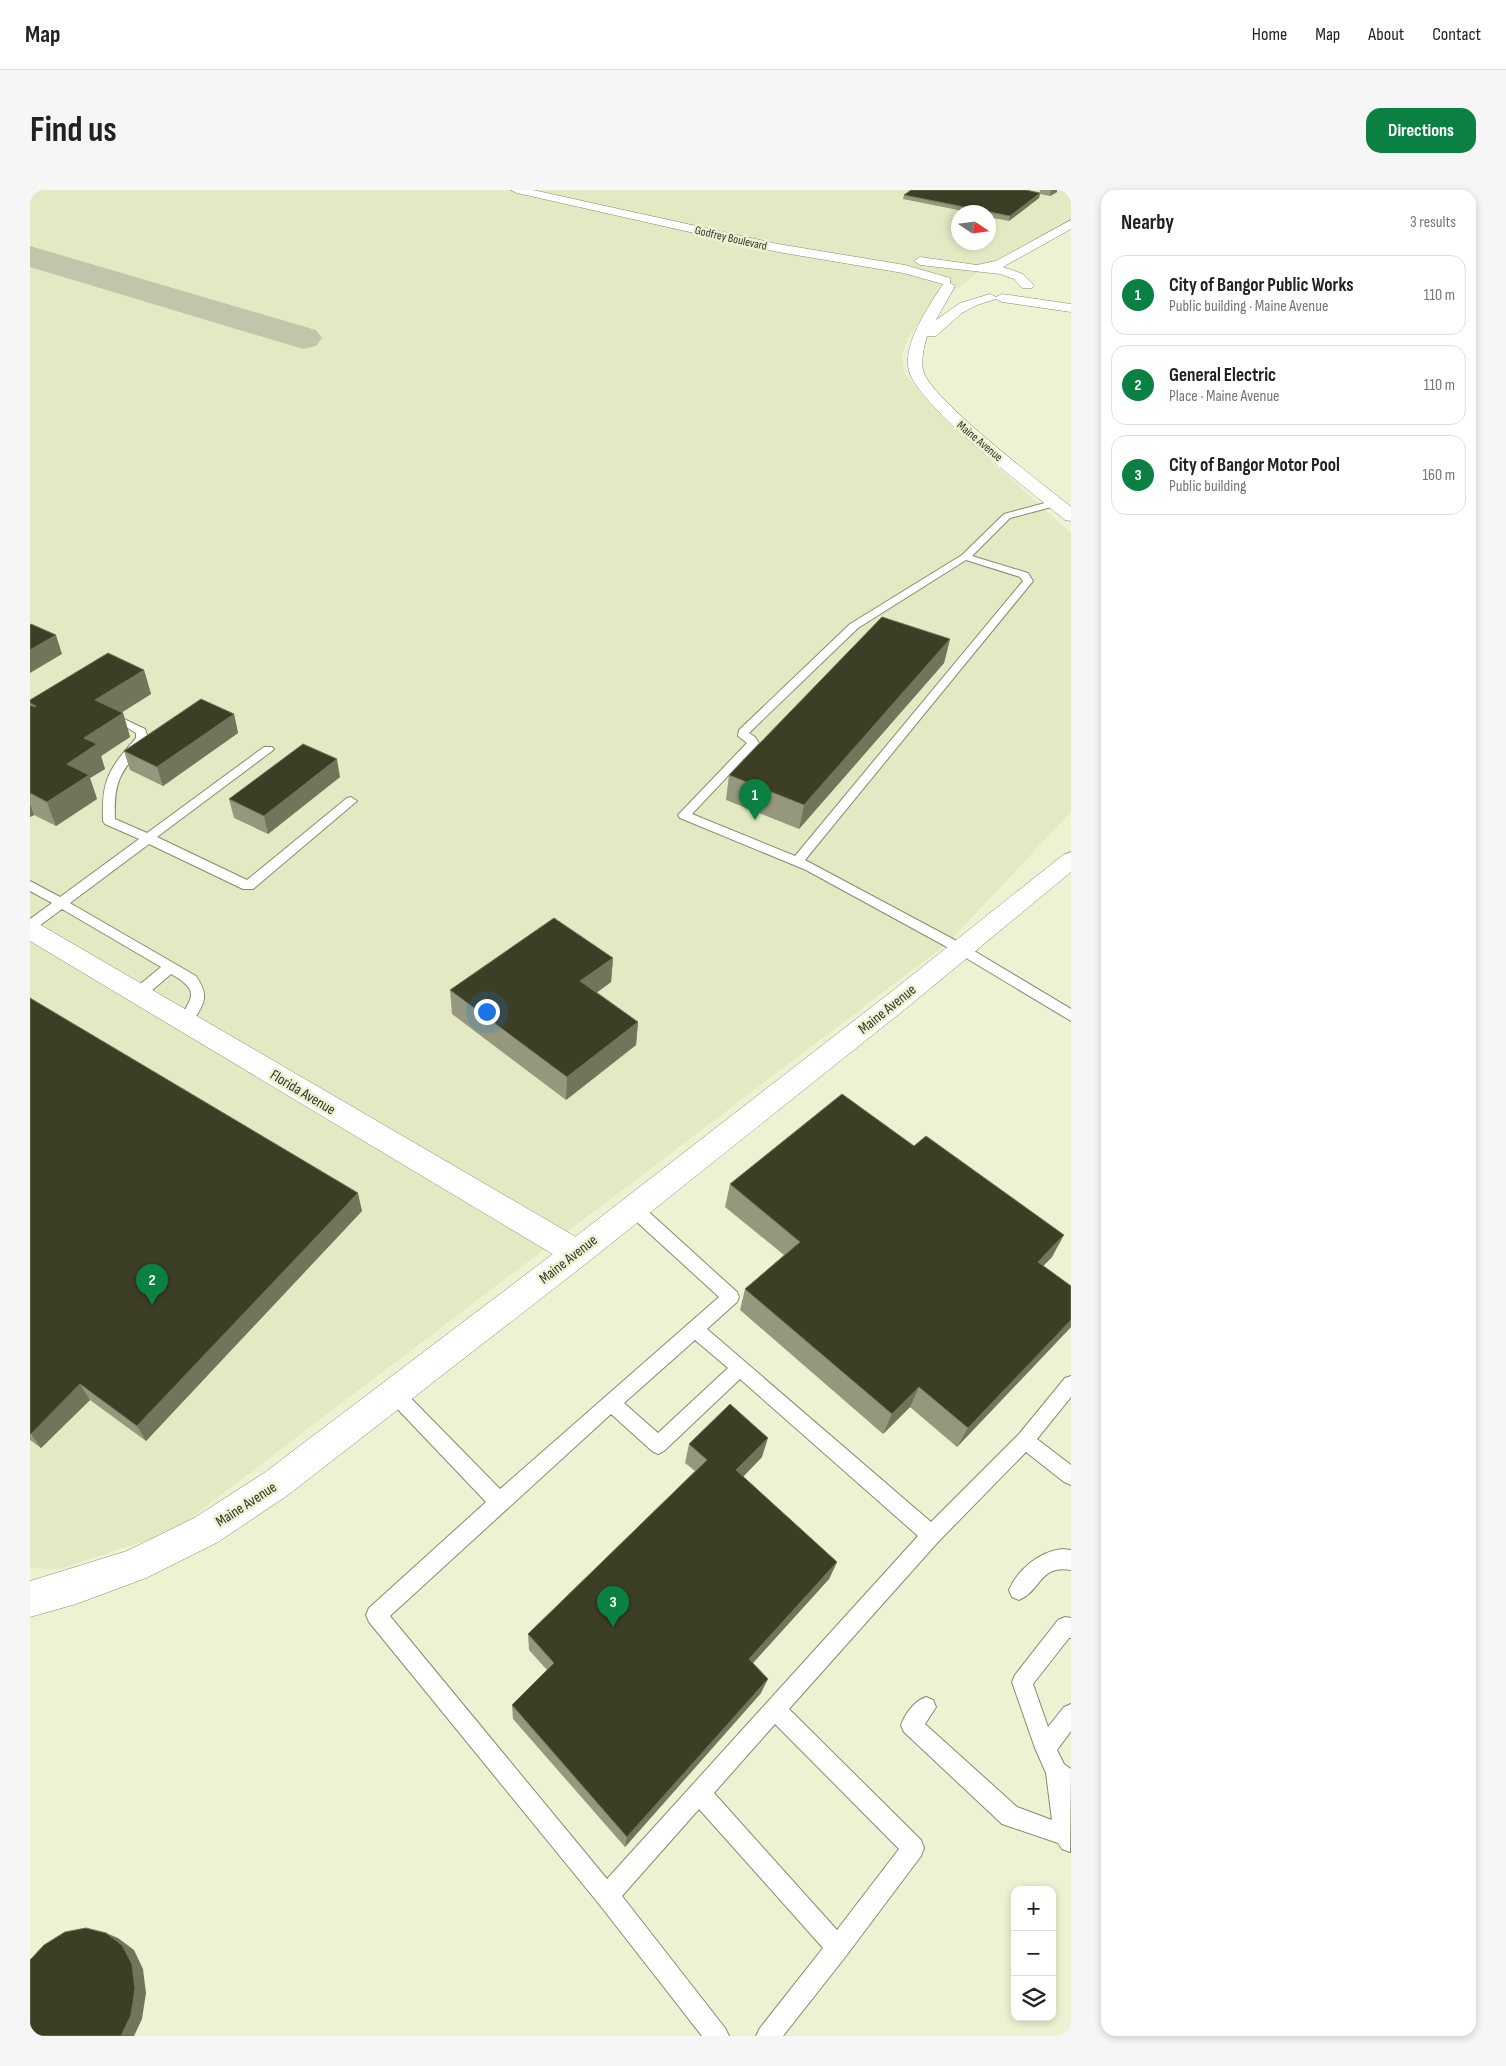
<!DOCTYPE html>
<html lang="en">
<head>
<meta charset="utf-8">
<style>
	body { margin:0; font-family:"Sofia Sans Condensed",sans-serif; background:#f6f6f6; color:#222 }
	.controls { position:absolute; right:15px; bottom:15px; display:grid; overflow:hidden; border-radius:10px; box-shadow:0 2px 8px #0003 }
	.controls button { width:45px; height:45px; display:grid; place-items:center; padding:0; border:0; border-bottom:1px solid #e0e0e0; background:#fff; color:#222; font:25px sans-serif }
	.compass { position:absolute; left:921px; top:15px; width:45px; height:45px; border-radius:50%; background:#fff; box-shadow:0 2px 8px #0003; rotate:103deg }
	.you { position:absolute; left:456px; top:821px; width:18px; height:18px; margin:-12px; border:4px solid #fff; border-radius:50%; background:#1a73e8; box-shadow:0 0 0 8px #1a73e833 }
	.badge { display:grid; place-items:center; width:32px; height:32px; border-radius:50%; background:#0b8043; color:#fff; font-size:16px; font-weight:700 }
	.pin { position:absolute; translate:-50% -41px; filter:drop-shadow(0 1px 2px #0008) }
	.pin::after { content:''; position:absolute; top:26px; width:18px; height:15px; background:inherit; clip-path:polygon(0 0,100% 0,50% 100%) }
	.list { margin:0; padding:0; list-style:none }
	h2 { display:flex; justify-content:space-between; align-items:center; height:65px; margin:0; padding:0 20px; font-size:21px }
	h2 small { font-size:16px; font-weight:400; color:#767676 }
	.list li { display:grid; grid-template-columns:32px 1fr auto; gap:15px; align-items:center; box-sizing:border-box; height:80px; margin:0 10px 10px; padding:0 10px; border:1px solid #e0e0e0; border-radius:15px }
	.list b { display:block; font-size:19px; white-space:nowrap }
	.list p { margin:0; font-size:16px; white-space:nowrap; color:#767676 }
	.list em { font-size:16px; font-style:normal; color:#767676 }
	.icon { flex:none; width:28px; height:28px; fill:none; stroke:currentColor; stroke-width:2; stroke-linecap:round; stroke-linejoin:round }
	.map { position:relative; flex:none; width:1041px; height:1846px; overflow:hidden; border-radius:15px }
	header { display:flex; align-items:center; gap:30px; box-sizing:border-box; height:70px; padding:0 25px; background:#fff; border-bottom:1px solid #e0e0e0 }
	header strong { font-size:24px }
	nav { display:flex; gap:28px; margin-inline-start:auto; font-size:18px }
	.intro { display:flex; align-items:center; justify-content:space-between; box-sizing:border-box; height:120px; padding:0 30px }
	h1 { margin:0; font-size:35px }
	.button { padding:12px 22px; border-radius:15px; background:#0b8043; color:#fff; font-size:18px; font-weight:700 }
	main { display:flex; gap:30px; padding:0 30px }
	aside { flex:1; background:#fff; border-radius:15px; box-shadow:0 2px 8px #0003 }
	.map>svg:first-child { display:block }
</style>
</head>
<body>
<header>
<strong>Map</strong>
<nav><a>Home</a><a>Map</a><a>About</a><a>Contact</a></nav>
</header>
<div class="intro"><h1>Find us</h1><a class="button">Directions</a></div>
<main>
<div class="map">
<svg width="1041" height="1846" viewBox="0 0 1041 1846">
	<rect width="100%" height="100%" fill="#eef2d3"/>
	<!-- built -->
	<path fill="#e4e9c3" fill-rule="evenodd" d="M0,0h1041v39l-86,38 -50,39 -15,15 -12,17 -6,18 3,18 23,28 29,29 114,102v279l-122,130 -777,590 -113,37 -29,-1zM928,22h30v30h-30z"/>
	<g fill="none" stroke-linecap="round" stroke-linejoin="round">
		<!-- taxiway -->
		<path fill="#c2c5aa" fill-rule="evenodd" d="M0,56l286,84 6,8 -6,8 -13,3 -273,-82z"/>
		<defs>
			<path id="lane" d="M1036,0h5v3z
				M1026,310l3,1v4l-49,13 -38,38 56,17 5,8 -228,279 161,86 105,63v12l-115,-69 -150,-82 -126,-52 -2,-3 69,-72 -9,-7 1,-6 111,-106 112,-69 42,-41zM936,370l54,17 3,4 -228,275 -103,-42 65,-69 2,-2 -4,-6 -6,-4 109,-105z
				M94,529l21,10 3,9c-24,33 -35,37 -33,81l32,14 117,-86h8l2,2 -2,2 -115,86 90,43 100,-82 4,-1 6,4 -104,88h-10l-94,-45 -79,59 126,73c15,22 7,29 -6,50l-5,1 -5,-1 -2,-4c14,-25 23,-31 -7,-48l-28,24h-10l-2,-4 2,-4 28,-23 -99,-58 -27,20 -5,2v-12l22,-16 -22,-12v-10l30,16 79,-58 -34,-15 -2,-3c-2,-42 7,-53 33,-83v-5l-18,-11z
				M603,1011l6,2 98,89 2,5 -2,5 -30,27 224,193 88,-88 46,-56 6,-2v21l-34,42 34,26v20l-7,-3 -38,-30 -88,90 -149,167 132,131 3,8 -3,8 -75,100 -63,80h-27l4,-8 63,-80 -124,-139 -77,87 103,132 4,8h-27l-103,-132 -230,-282 -3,-7 3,-7 117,-106 -98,-103 -3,-6 3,-6 6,-2 6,2 100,102 219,-192 -92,-84 -2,-5 2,-5zM665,1150l33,28 -70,65 -34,-30zM710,1189l178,157 -311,343 -217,-263 221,-202 41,37 6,3 6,-3zM745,1534l124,125 -62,81 -123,-137z
				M1032,1359l9,1v20c-32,-5 -29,20 -52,30l-7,-3 -3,-7c9,-21 30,-38 53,-41z
				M1035,1427l6,1v20h-2l-36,46 15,43 16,-20 7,-3v27l-14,19 7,14 7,5 -1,83 -8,-3 -4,-6 -56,-19 -98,-92 -3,-7c4,-11 13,-24 25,-28l7,3 3,7 -11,17 92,83 35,13 -6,-47 -11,-25 -23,-66 3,-7 43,-55z"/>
			<path id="street" d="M0,732l9,2 549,320 4,9 -4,9 -11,4 -11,-4 -536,-321z"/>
			<path id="secondary" d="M481,0h22l245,54 127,21 45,13v5l5,3 -19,34 24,-17 30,-9 6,3 6,-3 69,10v8l-69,-10 -6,-3 -19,6 -15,8 -26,23h-9c-3,11 -6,23 -4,34 6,28 121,115 148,137v14l-6,-1c-32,-27 -147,-114 -156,-149 -7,-27 20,-65 34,-87l-40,-11 -125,-21 -261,-59z
				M1041,30v9l-68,38 20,7 11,11 -2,3h-10l-8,-9 -14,-5 -80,-9 -6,-4 6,-4 57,8 19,-4z
				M1041,662v20l-162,134 -321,256 -300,233 -70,47 -72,36 -70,26 -46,13v-36l97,-30 67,-33 70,-45 302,-229 325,-252 172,-137z"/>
		</defs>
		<!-- lane casing -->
		<use href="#lane" stroke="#878b6f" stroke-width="2"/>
		<!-- street casing -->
		<use href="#street" stroke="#878b6f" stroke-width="1"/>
		<!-- secondary casing -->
		<use href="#secondary" stroke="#878b6f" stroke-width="1"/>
		<!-- lane -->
		<use href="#lane" fill="#fff" fill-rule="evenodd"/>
		<!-- street -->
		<use href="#street" fill="#fff" fill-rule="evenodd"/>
		<!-- secondary -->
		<use href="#secondary" fill="#fff" fill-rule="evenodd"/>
	</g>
	<!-- wall -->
	<path fill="#95987c" d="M1010,0h17v2l-7,4 -10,-2 -1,4 -30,23 -21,-4v-5h-20l-65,-13 1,-4 136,-2z
		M920,449l-6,24 -145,166 -73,-29 3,-25z
		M114,480l7,24 -30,19h2l7,24 -29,19 4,13 -15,9 7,21 -41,27 -22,-11 -4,2v-117z
		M204,524l4,19 -75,53 -33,-16 -6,-19z
		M310,587l-72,57 -34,-16 -5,-19z
		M583,768l-2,24 -14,10 41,30 -2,23 -70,55 -114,-86 -2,-24z
		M0,808l332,213 -216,230 -56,-41 -49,48 -11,-8z
		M700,994l322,73 -9,9 28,20v41l-114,120 -47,-40 -27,27 -143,-124 5,-21 39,-34 -59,-48z
		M659,1254l73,13 -19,20 94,85 -8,17 -76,84 8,30 -136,154 -112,-128 -1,-14 35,-35 -18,-20 -1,-16 167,-163 -10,-8z"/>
	<!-- shaded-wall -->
	<path fill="#71755a" d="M1023,0h4v2l-7,4 1,-5z
		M1010,3l-1,5 -30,23 1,-5z
		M26,445l6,19 -32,19v-23z
		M920,449l-6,24 -145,166 5,-24z
		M114,480l7,24 -48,30 -8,-24z
		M93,523l7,24 -29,19 4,13 -15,9 7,21 -41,27 -9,-24 20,-38 17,-26z
		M204,524l4,19 -75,53 -6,-19z
		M307,569l3,18 -72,57 -4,-18z
		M0,614l4,11 -4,2z
		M583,768l-2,24 -31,23v-24z
		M608,832l-2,23 -70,55 1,-23z
		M328,1003l4,18 -216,230 -9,-15z
		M1034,1045l-12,22 -26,26 12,-21z
		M1041,1130v7l-114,120 11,-19z
		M50,1194l10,16 -49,48 -10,-14z
		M889,1197l-9,20 -27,27 9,-20z
		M738,1248l-6,19 -31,32 5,-19z
		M807,1372l-8,17 -86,95 6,-15z
		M738,1489l-7,14 -136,154 2,-10z
		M76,1743l12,5 16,12 9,19 3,24 -4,26 -8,17h-13z"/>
	<!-- building -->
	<path fill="#3c3f26" stroke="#71755a" d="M881,0h115l14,3 -30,23 -106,-21z
		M852,427l68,22 -146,166 -75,-30z
		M1,434l25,11 -26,15v-25z
		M78,463l36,17 -49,30 28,13 -39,25 13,6 -30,20 22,11 -42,27 -17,-9v-88l5,2 1,-1 -6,-3v-3z
		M171,509l33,15 -77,53 -33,-16z
		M273,554l34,15 -73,57 -35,-17z
		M524,728l59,40 -33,23 58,41 -71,55 -117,-87z
		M0,808l328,195 -221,233 -57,-42 -49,50 -1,-1z
		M812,904l72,52 12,-10 138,99 -26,27 33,24v34l-103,108 -49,-41 -27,27 -147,-125 55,-47 -70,-58z
		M700,1214l38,34 -32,32 101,92 -88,97 19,20 -141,158 -115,-132 42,-42 -26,-29 179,-174 -18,-16z
		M56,1738l20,5 16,12 10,19 3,25 -4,26 -10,21h-91v-76l14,-15 21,-13z"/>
	<g text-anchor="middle" stroke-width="5" stroke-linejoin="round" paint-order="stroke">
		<!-- far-street labels -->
		<g font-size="12" fill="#343529" stroke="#eef2d3">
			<text transform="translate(701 48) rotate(13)" y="4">Godfrey Boulevard</text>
			<text transform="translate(950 251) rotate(40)" y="4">Maine Avenue</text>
		</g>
		<!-- street labels -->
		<g font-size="15" fill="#343529" stroke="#eef2d3">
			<text transform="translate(857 819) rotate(-39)" y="5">Maine Avenue</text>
			<text transform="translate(273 902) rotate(31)" y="5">Florida Avenue</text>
			<text transform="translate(538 1069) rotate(-38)" y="5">Maine Avenue</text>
			<text transform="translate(216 1314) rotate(-33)" y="5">Maine Avenue</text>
		</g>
	</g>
</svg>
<div class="controls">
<button>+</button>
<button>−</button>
<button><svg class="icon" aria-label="layers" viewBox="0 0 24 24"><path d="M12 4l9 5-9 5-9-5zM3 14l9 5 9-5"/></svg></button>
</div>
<svg class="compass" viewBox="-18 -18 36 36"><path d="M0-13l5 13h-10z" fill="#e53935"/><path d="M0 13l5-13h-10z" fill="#767676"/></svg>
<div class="you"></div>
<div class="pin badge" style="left:725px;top:630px">1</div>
<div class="pin badge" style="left:122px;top:1115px">2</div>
<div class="pin badge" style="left:583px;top:1437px">3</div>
</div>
<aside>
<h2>Nearby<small>3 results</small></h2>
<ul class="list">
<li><span class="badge">1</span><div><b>City of Bangor Public Works</b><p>Public building · Maine Avenue</p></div><em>110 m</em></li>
<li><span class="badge">2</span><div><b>General Electric</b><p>Place · Maine Avenue</p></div><em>110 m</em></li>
<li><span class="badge">3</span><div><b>City of Bangor Motor Pool</b><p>Public building</p></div><em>160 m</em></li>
</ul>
</aside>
</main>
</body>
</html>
